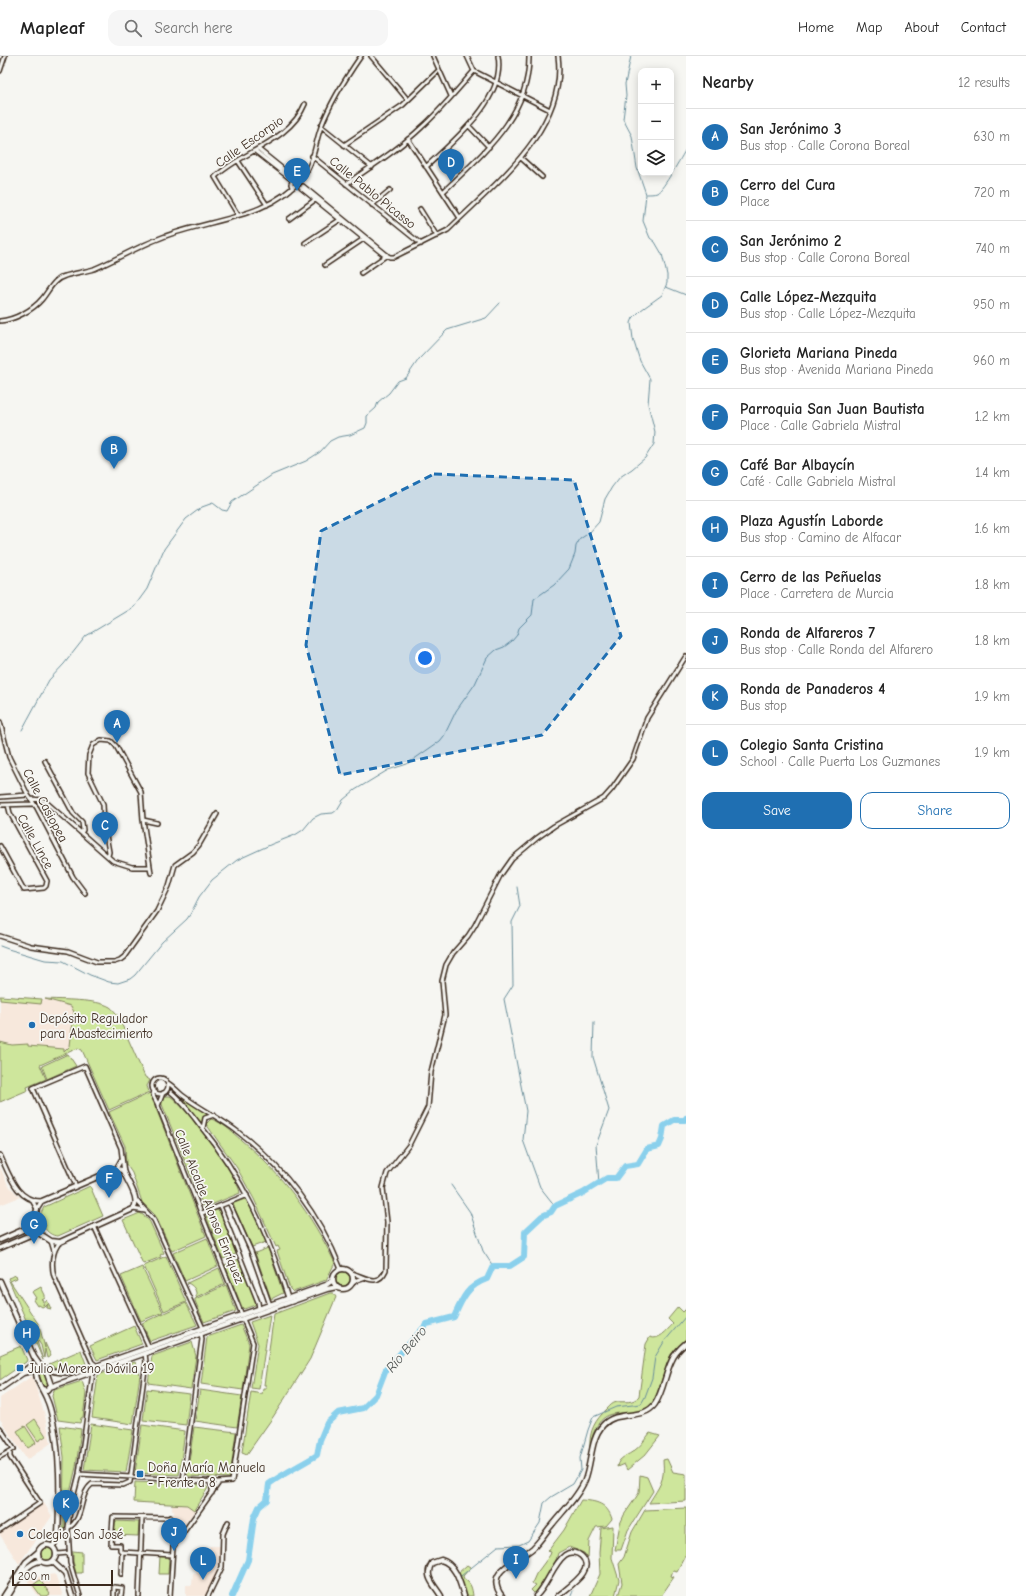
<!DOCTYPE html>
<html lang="en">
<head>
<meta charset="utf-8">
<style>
	body { margin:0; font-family:"Comic Neue",sans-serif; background:#f6f6f6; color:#222 }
	.controls { position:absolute; right:12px; top:12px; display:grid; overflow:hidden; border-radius:8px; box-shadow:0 2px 10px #0003 }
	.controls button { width:36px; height:36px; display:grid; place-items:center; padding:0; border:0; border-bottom:1px solid #e0e0e0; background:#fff; color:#222; font:20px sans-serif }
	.scale { position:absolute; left:12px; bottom:10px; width:101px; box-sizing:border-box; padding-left:4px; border:2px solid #3b2a1e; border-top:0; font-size:11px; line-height:14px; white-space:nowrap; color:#3b2a1e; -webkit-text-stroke:3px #f6f6f2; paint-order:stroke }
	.you { position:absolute; left:425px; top:602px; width:14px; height:14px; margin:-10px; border:3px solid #fff; border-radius:50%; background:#1a73e8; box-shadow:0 0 0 6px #1a73e833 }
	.badge { display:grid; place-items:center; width:26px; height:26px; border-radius:50%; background:#1f6fb2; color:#fff; font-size:13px; font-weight:700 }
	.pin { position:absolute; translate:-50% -33px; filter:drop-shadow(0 1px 2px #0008) }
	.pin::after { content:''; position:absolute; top:21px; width:14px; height:12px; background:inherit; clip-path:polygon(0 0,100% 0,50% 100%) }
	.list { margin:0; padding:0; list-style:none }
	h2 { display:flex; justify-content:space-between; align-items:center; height:52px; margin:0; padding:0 16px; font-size:17px }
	h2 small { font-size:13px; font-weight:400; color:#767676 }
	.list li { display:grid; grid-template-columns:26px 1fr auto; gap:12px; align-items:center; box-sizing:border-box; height:56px; padding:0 16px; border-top:1px solid #e0e0e0 }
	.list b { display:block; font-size:15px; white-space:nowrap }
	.list p { margin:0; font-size:13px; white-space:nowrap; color:#767676 }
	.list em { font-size:13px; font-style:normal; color:#767676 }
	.actions { display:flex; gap:8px; padding:12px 16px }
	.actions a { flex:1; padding:9px 0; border:1px solid #1f6fb2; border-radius:12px; text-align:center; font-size:14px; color:#1f6fb2 }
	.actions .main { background:#1f6fb2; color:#fff }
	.icon { flex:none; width:22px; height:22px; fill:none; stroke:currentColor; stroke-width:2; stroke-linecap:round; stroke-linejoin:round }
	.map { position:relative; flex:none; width:686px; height:1540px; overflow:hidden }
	header { display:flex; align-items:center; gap:24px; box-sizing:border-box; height:56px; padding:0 20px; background:#fff; border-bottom:1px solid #e0e0e0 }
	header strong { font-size:19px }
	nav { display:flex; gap:22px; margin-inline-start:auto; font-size:14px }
	.search { width:280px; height:36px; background:#f6f6f6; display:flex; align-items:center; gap:10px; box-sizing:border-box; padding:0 14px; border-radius:12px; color:#767676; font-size:15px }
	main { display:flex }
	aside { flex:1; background:#fff }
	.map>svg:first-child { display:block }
</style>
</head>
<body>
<header>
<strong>Mapleaf</strong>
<div class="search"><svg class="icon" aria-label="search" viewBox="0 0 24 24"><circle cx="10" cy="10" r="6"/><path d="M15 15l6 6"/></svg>Search here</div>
<nav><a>Home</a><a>Map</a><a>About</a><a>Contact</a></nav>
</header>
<main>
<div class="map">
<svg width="686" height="1540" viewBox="0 0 686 1540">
	<rect width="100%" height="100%" fill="#f6f6f2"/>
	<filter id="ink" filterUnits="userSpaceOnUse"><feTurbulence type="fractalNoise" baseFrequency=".025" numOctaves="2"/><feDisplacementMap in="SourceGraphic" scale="8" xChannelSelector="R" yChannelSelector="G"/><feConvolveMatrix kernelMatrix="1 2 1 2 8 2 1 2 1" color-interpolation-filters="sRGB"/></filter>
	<g filter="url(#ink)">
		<!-- built -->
		<path fill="#f7e8dc" d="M0,940l102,8 7,2 9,10 -27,53 -9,-19 -4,-2 -38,17 6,14 -46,6z
			M0,1111l8,18 12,12 -20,8z
			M32,1320l12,36 7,31 -24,17 -27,-41v-21z
			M44,1447l8,13 -33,48 -19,-29v-2z
			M172,1448l15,1 8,5 -21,30 -3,-2 3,-27h-2z
			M210,1490h10v14l-1,6 -13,30h-20v-11h6l1,-12h6v-12h4l2,-12h4z
			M55,1518l8,22h-25l-11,-16 4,-2z"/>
		<!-- green -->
		<path fill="#cee69c" stroke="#84885d" d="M0,940l42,3 -1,5 -41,-4z
			M45,943c16,1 52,0 65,8 3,2 6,6 8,9l27,61 5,3 -3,6 2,6 -40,18 -27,-60 -4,-2 -38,17 6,14 -19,8 1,3 -28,12v-60l12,3 16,-1v2l36,3v3l6,-6 4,-34 -3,-6z
			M68,998l8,12 -29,13 -5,-13z
			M150,1037l56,143 -34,15 -17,-36 -13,-13 -10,-29 -6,-9 -1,-18 -16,-34z
			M165,1040h5c15,10 69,81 70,97l-34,14 -3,-1 -42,-104z
			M179,1040l30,18 -6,4 -1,7z
			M211,1063c11,3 21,13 30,21 42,35 70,74 94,123l-9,17 -33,12 -3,-3 -13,-38 3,-1 -2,-4 -2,1 -22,-48 -17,-31 -31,-44z
			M90,1130l13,30 -45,20c-6,0 -11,-4 -14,-9l2,-1 -2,-4 -2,1 -1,-10 3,-6z
			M245,1143l3,3 18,40 -14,5 -19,-42 1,-2z
			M216,1154l4,1 16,43 -13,5 -17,-43v-2z
			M140,1157l7,5 3,4 14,31 -4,2 1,2 -18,7 -20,-44z
			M207,1182l11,28 -33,15 -12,-28z
			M268,1192l15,45 -12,6 -16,-46z
			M166,1200l20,46 -22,9 -20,-45z
			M239,1203l17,43 -1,3 -11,4 -2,-2 -17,-42z
			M142,1211l21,45 -22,9 -20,-45z
			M219,1212l6,16 -29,13c1,-7 -3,-12 -9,-14z
			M336 1223a7 7 0 1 1 14 0a7 7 0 1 1-14 0Z
			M16,1219l1,3 -7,3 29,44 6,23v-5l6,13 -4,2 -2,-9 -1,9 -3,-13 -5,-7 7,22 -35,-82z
			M226,1229l10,26 -32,11 -9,-21v-2z
			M41,1231l4,8v3l-3,2 2,1 -1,4 4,-5 4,9 -4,-1 1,-4 -2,2v2l-2,-2 -2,1 -3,-2 -2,1 -4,-6 3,-2 -4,-6z
			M330,1237h3l3,4 -26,62 -37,58 -26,37 -5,-2 9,-60 11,2 1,-5h3v-4h-2l10,-71z
			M186,1247l11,22 -47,16 -8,-18z
			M678,1251l5,5 3,-3v30l-15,15 -17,48c-22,25 -54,-10 -64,45 -1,-16 5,-27 17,-38 3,-3 5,-6 10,-7 8,-1 16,2 22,-6l7,-52 4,-7c9,4 17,-7 23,-13l-5,-5z
			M270,1259l-11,74 -8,-1 7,-44 -8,-22z
			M241,1269l8,19 -6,46 -42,-6 6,-47z
			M134,1270l8,18 -45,16 -7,-14z
			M192,1286l4,14 -5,33 -43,-6 4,-27z
			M21,1290l6,14 -1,2 -26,18v-25z
			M81,1294l5,14c-13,5 -25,8 -37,0z
			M135,1306l5,13 -7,49 -41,-6 6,-43z
			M42,1313l2,2 4,13 -2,3 -4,-2 -4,-12 1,-3z
			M82,1325l4,12 -3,24 -2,1 -1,5 -22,-3 -6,-24 2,-6z
			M147,1333l43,5 -4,31 -43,-5z
			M200,1334l42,6 -5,31 -42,-6z
			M35,1363l11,17 -8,5 -11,-16z
			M91,1368l42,6 -7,42 -42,-2z
			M142,1369l43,6 -6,44 -44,-2z
			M25,1370l11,17 -8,5 -11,-17z
			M60,1370l21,3 -5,38 -11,47v15h-2l1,-72z
			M194,1371l42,5 -6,46 -43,-2z
			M650,1377l10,3 -15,19 -18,15 -3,-6 -7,3c1,-10 11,-11 18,-17 6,-4 10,-11 15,-17z
			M667,1403l6,13 13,2v27l-37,2c11,-18 16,-22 14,-43z
			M640,1419l7,2 6,14 -25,39 -7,20h-6l5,-26 4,-9 15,-22z
			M135,1426l70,3 3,3 -14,22 -7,-5 -53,-3z
			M581,1444c15,1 26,3 31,19l-6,7 -10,1 -7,14 -1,17 -4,-5 -15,-6 -11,6 -3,10 -20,31 -4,-4 5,-5 -4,-2 4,-9 14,-19 1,-3 -3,-1 16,-21z
			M686,1452v46l-9,17 -4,-1 -2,6 3,1 -13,19h-43l4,-13 -3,-19 5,-7 8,-25 13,-22z
			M115,1465l24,1 -1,14 -24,-1z
			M613,1470l-1,32 7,22 -4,16h-25l10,-22 -1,-21 2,-25z
			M41 1498a6 6 0 1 1 12 0a6 6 0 1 1-12 0Z
			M73,1495l9,1v21h-6l-3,-12z
			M160,1500h9l-1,18h-9z
			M467,1509l3,2v1l-7,8 1,3c7,4 8,9 9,17h-6l-9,-23z
			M40,1524l10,14 -3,2h-6l-8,-11z"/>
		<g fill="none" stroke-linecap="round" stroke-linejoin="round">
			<!-- stream -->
			<path stroke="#6a8e9a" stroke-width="1" d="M647,138c3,0 7,0 10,-1 6,-3 25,-37 29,-44
				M666,231l20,8
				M22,674l27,-50 15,-16 22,-28 48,-29 13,-18 17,-40 22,-30 16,-12 11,-4 9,7 5,1 5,-9 40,-27 34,-14 14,-9 10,-11 8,-4 12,-2 15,-7 2,-5v-7l9,-8 2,-6 11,-9 9,-12 8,-3 13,-19 28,-29 39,-12 14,-15
				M517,831l3,19 -8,16 1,63 -9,14 22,112 -3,29 17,47 15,19
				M0,890l8,3 37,11 18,1 27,14 19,7 9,1 12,-4 5,-4 27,-33 25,-23 4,-6 8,-16 13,-17 25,-20 35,-16 23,-9 8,-5 10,-12 8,-4 12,-1 4,-3 6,-10 12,-10 33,-20 19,-6 33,-23 4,-5 12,-25 19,-27 12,-26 9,-8 8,-3 8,-6 5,-6 2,-7 13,-13 2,-16 20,-14 15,-16 6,-15 1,-8 4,-7 9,-6 10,-11 6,-23 7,-12 8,-10 12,-8 13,-11 9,-14 1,-12 -7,-28 2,-25 -10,-18 -7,-22 -2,-16 2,-5 8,-8 21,-15 5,-12v-8l-5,-21 -7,-12 -5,-4 -7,-17 3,-27 -9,-26 -5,-32 -9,-17 3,-23 -1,-12 6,-28
				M594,966l-1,35 16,53 -13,35 3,38
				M451,1129l19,27 13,39 10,15
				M461,1520l37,-30 21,-1 9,-4 12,-18 4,-20 7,-6 22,-13 8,-14 -1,-12 8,-28 5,-13 23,-10 25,-3 4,-7 7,-19 3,-21 9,-15 22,-26
				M571,1540l2,-5"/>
			<!-- river -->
			<path stroke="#8ad0ec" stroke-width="6" d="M232,1540l16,-36 6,-42 5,-11 8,-7 2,-16c15,-11 32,-19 48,-29l3,-15 7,-17 11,-10 25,-5 13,-13 10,-26 41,-45 27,-7c8,-18 13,-31 33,-38l6,-13h17l14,-9 1,-25 17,-16 9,-4 4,-6 28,-13 24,-15h9l9,-12 13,-2 9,-15 12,-3 3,-7 2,-13 10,-6h11l1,-2"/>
			<defs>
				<path id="minor" d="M371,0l37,44
					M433,0l18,40
					M467,0l7,15
					M0,15l5,-15
					M474,15l76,39
					M321,70l51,41
					M469,70l20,21
					M408,83l52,79
					M344,89l59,-40 36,-35
					M258,93l36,29
					M255,95l37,29
					M312,100l109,88
					M521,102l21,19
					M238,105l29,44
					M426,111c28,-27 80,-68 72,-111
					M346,128c26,-18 53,-35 76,-57 19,-17 35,-37 52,-56
					M303,130l84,69
					M292,131l-1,-3 2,-5 5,-2 3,2
					M301,132l82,66 7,3h4l54,-27c46,-46 120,-101 110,-174
					M443,136c39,-38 87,-76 86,-136
					M372,149l18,-15
					M420,153l17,27
					M238,159l-23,-38c26,-25 75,-36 90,-73
					M289,163l27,-20
					M305,187l36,-24
					M325,209l40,-27
					M361,217l26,-18
					M0,265c14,-1 33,-11 42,-22 7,-8 11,-20 23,-23 9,-3 19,-4 29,-7 23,-10 45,-23 69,-32 46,-18 105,-18 139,-59 12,-14 13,-35 19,-51 10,-26 24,-48 40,-71
					M0,666l9,35 19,38 9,13 36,69 12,16
					M45,705l28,52 9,9 1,8 -2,3
					M0,741l28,-2
					M31,743l11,1 4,2 67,59 19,6h18
					M0,749l33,-1
					M143,764l14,3
					M0,790l24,44 20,-2 2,-2 1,-5 -37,-68 -2,-8
					M108,800l1,-4 -5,-28 -1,-20 -15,-31 1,-18 4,-10 8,-5 10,1 5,5 25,46 2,28 8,53
					M0,880l31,10 37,5 29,11h17l6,-2 4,-3 33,-46 12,-25 6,-21 18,-13 6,-7 18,-31
					M152 1030a8 8 0 1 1 16 0a8 8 0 1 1-16 0Z
					M168,1027c5,3 9,8 14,12 17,13 38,23 56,37 46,35 82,84 103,137
					M154,1034l-1,5 4,8 85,212
					M171,1036c11,9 19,20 28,32 45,55 68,107 89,174
					M158,1050l5,-13
					M203,1072l2,-10 9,-3
					M0,1099c9,19 17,47 42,46
					M116,1113l5,-9
					M76,1130l-43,-98 52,-22 36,82 3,25
					M32,1144l5,9
					M136,1144l18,20 49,108
					M229,1146l22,49 19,54
					M220,1150l38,96 1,7
					M133,1153l12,2
					M202,1157l45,-18
					M94,1170l55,121
					M51,1185l3,10
					M60,1186c-8,9 -9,23 -6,34l38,86 5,4
					M352,1217c13,4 26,15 34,-3l1,-48 -4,-34 4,-15 22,-28 19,-38 3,-35 14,-57 -3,-34 4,-16 7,-12 15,-17 7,-11 25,-49 12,-17 25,-21 17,-12 50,-28 8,-9 21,-30 14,-41 39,-62
					M353,1227l4,-3 6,-2
					M0,1372l14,21 -14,8
					M79,1418l139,8 14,-1 21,-138 -10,-24
					M183,1424l19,-141 -1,-5
					M209,1425l3,6v6
					M68,1472c17,-9 10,-33 24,-44l31,1 7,-3 16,-120 -1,-9
					M0,1474l40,-27 -30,-46v-5
					M122,1496l50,3
					M57,1498l12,-1
					M121,1518l1,-22 -2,-2v-5h-9l2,-28 57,1v-1
					M80,1540l-10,-33 -2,-35 2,-18 9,-36 14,-102
					M114,1540v-9l8,1 -1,8
					M139,1540l3,-78
					M170,1540l3,-49 45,-63v-2
					M208,1540l14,-29 1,-33 5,-12"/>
				<path id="major" d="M34,1169l3,-16 5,-8 74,-32 6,1 2,3c4,10 17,27 9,36l-73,33 -9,-1 -14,-9
					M0,1184l34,-15
					M0,1192l37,-16
					M333 1223a10 10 0 1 1 20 0a10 10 0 1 1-20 0Z
					M0,1225l34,76 7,10
					M23,1317l8,-2h5
					M50,1331l277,-98 10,-2
					M0,1333l23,-16 2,-3 8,-6
					M42,1333l5,1 4,-5 -6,-17
					M38 1498a9 9 0 1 1 18 0a9 9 0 1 1-18 0Z
					M53,1490l3,-5 2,-7c2,-41 3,-82 -7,-122 -1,-4 -2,-8 -4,-12 -3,-9 -14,-22 -10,-31l5,-2c13,6 26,7 40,4l244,-86 7,-5
					M53,1506l12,11 7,23
					M4,1540l22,-34 12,-10
					M8,1540c8,-12 17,-34 33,-35
					M441,1540c-6,-11 -18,-19 -9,-33l9,-3c15,4 19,23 23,36
					M502,1540c-20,-25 18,-36 31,-48 7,-7 12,-15 18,-22 11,-14 27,-29 34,-46 7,-18 5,-41 18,-55 15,-16 40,-4 52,-21 8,-12 10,-29 16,-42 3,-8 9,-14 15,-19
					M536,1540c11,-10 17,-32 29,-41 11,-8 27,5 18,18 -6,9 -17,16 -25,23"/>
			</defs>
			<!-- minor casing -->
			<use href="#minor" stroke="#3b2a1e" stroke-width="6"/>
			<!-- major casing -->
			<use href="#major" stroke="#3b2a1e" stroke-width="7"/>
			<!-- minor -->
			<use href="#minor" stroke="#f6f6f2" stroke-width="3"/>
			<!-- major -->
			<use href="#major" stroke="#f6f6f2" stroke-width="4"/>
		</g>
	</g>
	<!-- marked area -->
	<path fill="#1f6fb2" fill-opacity="0.2" stroke="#1f6fb2" stroke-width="3" stroke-dasharray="8 5" stroke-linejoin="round" d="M434,418l140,6 47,156 -79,99 -202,40 -34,-130 15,-114z"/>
	<!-- markers -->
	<g fill="#1f6fb2" stroke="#f6f6f2" stroke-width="1.5">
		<circle cx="32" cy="969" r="4"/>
		<rect x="16" y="1308" width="8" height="8" rx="2"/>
		<rect x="136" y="1414" width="8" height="8" rx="2"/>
		<circle cx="20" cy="1478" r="4"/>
	</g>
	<g text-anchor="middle" stroke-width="3.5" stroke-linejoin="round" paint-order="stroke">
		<!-- street labels -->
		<g font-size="13" fill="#3b2a1e" stroke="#f6f6f2">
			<text transform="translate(249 85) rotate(-35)" y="5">Calle Escorpio</text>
			<text transform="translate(373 136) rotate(39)" y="5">Calle Pablo Picasso</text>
			<text transform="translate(46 749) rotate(62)" y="5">Calle Casiopea</text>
			<text transform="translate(36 785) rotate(61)" y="5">Calle Lince</text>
			<text transform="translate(210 1150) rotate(68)" y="5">Calle Alcalde Alonso Enríquez</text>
		</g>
		<!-- poi labels -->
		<g font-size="13" fill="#3b2a1e" stroke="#f6f6f2" text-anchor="start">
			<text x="40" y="967">Depósito Regulador<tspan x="40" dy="15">para Abastecimiento</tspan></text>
			<text x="28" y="1317">Julio Moreno Dávila 19</text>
			<text x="148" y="1416">Doña María Manuela<tspan x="148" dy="15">- Frente a 8</tspan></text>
			<text x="28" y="1483">Colegio San José</text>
		</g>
		<!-- water labels -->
		<g font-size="14" font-style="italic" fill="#4f5452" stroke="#f6f6f2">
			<text transform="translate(406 1293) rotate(-50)" y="5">Río Beiro</text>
		</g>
	</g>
</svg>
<div class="controls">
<button>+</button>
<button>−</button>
<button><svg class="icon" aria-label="layers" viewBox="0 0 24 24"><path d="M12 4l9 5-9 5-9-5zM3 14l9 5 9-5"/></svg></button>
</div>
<div class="scale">200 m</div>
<div class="you"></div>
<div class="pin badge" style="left:117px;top:687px">A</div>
<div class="pin badge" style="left:114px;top:413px">B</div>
<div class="pin badge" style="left:105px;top:789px">C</div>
<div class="pin badge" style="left:451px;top:126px">D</div>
<div class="pin badge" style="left:297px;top:135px">E</div>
<div class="pin badge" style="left:109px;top:1142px">F</div>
<div class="pin badge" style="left:34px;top:1188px">G</div>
<div class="pin badge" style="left:27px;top:1297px">H</div>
<div class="pin badge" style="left:516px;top:1523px">I</div>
<div class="pin badge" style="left:174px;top:1495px">J</div>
<div class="pin badge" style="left:66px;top:1467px">K</div>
<div class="pin badge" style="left:203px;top:1524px">L</div>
</div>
<aside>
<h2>Nearby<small>12 results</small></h2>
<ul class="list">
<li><span class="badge">A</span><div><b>San Jerónimo 3</b><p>Bus stop · Calle Corona Boreal</p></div><em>630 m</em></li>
<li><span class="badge">B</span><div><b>Cerro del Cura</b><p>Place</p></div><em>720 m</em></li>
<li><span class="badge">C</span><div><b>San Jerónimo 2</b><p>Bus stop · Calle Corona Boreal</p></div><em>740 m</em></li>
<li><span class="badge">D</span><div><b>Calle López-Mezquita</b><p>Bus stop · Calle López-Mezquita</p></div><em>950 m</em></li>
<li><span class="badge">E</span><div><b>Glorieta Mariana Pineda</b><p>Bus stop · Avenida Mariana Pineda</p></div><em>960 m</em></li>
<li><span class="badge">F</span><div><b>Parroquia San Juan Bautista</b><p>Place · Calle Gabriela Mistral</p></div><em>1.2 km</em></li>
<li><span class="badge">G</span><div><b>Café Bar Albaycín</b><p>Café · Calle Gabriela Mistral</p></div><em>1.4 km</em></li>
<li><span class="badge">H</span><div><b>Plaza Agustín Laborde</b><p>Bus stop · Camino de Alfacar</p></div><em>1.6 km</em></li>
<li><span class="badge">I</span><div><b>Cerro de las Peñuelas</b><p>Place · Carretera de Murcia</p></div><em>1.8 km</em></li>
<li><span class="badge">J</span><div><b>Ronda de Alfareros 7</b><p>Bus stop · Calle Ronda del Alfarero</p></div><em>1.8 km</em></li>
<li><span class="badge">K</span><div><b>Ronda de Panaderos 4</b><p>Bus stop</p></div><em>1.9 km</em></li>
<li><span class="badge">L</span><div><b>Colegio Santa Cristina</b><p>School · Calle Puerta Los Guzmanes</p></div><em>1.9 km</em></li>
</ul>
<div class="actions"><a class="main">Save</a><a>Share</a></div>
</aside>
</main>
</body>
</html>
